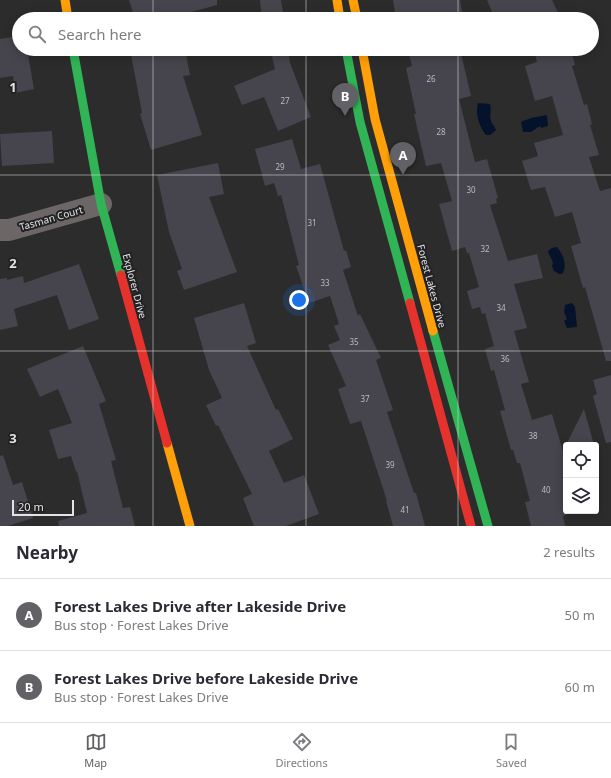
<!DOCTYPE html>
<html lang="en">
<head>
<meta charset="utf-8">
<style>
	body { margin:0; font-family:"Noto Sans",sans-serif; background:#f2f2f3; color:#2b2b33 }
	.controls { position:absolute; right:12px; bottom:12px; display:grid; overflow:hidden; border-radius:4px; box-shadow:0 2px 10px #0003 }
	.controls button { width:36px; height:36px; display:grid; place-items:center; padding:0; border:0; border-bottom:1px solid #e1e1e2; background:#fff; color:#2b2b33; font:20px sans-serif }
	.scale { position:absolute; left:12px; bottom:10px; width:62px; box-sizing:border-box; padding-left:4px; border:2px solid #e3e2e4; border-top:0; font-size:11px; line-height:14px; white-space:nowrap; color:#e3e2e4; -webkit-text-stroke:3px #222224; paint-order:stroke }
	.you { position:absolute; left:299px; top:300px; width:14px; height:14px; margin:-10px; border:3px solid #fff; border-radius:50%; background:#1a73e8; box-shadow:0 0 0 6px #1a73e833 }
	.badge { display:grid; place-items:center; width:26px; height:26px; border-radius:50%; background:#616166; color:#fff; font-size:13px; font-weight:700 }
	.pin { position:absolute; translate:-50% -33px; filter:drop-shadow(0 1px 2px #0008) }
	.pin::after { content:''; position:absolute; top:21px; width:14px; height:12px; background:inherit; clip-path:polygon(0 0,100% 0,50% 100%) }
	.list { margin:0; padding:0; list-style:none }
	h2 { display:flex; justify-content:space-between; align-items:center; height:52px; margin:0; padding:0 16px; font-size:17px }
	h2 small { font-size:13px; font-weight:400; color:#7c7c81 }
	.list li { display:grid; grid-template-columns:26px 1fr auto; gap:12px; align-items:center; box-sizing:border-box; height:72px; padding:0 16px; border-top:1px solid #e1e1e2 }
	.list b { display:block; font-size:15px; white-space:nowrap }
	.list p { margin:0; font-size:13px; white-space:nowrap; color:#7c7c81 }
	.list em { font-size:13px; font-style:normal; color:#7c7c81 }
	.icon { flex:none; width:22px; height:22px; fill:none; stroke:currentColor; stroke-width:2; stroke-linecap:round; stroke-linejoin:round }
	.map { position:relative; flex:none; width:611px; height:526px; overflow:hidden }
	.search { position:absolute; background:#fff; box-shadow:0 2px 10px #0003; left:12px; right:12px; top:12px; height:44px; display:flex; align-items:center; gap:10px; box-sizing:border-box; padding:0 14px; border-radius:22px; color:#7c7c81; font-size:15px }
	.sheet { height:196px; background:#fff }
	nav { display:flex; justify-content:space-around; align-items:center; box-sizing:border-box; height:56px; border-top:1px solid #e1e1e2; background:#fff; font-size:11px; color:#7c7c81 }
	nav a { display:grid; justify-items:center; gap:2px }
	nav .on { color:#616166 }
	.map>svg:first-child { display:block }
</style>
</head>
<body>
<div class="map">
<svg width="611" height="526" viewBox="0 0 611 526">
	<rect width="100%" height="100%" fill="#2c2c2d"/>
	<!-- water -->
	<path fill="#04122b" d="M478,103l12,1c2,6 -1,11 1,17 1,4 4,5 5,9l-6,5h-4c-7,-9 -11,-21 -8,-32z
		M547,115l1,11 -7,2 -1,-2 -9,6h-8l-2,-10 10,-4z
		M557,247c6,7 11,19 5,27h-3l-5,-3 -2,-5 1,-3c-1,-5 -4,-7 -5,-12l4,-3z
		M572,303l3,4 2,20 -10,1 -3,-7 3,-2 -3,-7 1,-7z"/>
	<!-- building -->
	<path fill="#46444c" d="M129,0h88v5l-51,14h-31z
		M260,0h21l3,19h-22z
		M393,0h67l3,19h-67z
		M487,0h65l9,19h-66z
		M19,36v13h8l7,40 -19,4 -2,-17 -13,2v-39z
		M130,49h55l5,26 -7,1 19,59 -51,15 -11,-36 2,-1z
		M270,49h18l2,14 21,54 -33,14 -14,-34 -22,8 -8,-19 41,-17z
		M412,49h48l11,47 -12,3 16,63 12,-3 11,39 -2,1 1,4 -7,2 18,56 29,-7 6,24 -29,6 13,44 -13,3 15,51 -8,2 11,36 20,-6 14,48v53l-3,1 2,10h-34l-6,-24 5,-1 -10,-38h-3l-4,-13h-2l-11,-39 5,-1 -11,-40 -3,1 -6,-22 9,-3 -9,-33 -3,1 -2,-7 -8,2 -5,-18 12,-4 -10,-34h-2l-2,-6 -13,4 -13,-47 13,-3 -11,-38 -15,3 -7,-30 -5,-22h2l-10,-46 6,-2 -4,-16z
		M551,49h20l4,16 -3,1 12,39 3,-1 5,20 -2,1 9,30 -10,2 11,34 11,-3v173h-5l-21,-74 -2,1 -12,-42 10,-3 -9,-31 -17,5 -10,-30 -14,3 -9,-29 16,-5 -4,-13 29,-8 -11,-39 -17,5 -10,-35 12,-4 -2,-8z
		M52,131l2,32 -52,3 -2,-32z
		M292,139l9,30 19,-5 24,87 2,-1 5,17 -8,3 15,46 2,-2 21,44 -5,2 17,50 -6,2 27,81h2l9,33h-32l-7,-25h1l-26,-80 -11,3 -12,-35 8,-3 -18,-41 12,-5 -6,-14 5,-2 -9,-28 -21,7 -13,-37 3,-1 -18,-70 -3,1 -4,-13 -9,3 -10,-37z
		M218,163l6,31 -15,3 28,75 -53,18 -7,-19 5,-2 -13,-37 -12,-57z
		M79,264l20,55 -30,11 -12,-35 -43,14 4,17 -18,4v-51l7,-1v2l16,-4 1,7z
		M244,303l12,40 -9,3 29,64 2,-1 15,30 -24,12 15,32 20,-8 15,39 -33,12h-32l-11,-28 9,-4 -34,-69 -2,1 -10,-21 16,-7 -13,-28 -15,-52z
		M83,346l23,55 -7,3 17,56 -5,1 12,47 7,-1 5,19h-76l-1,-5 29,-8 -10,-42 -1,1 -5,-16 -13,3 -9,-29 23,-7 -14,-34 -18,8 -13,-28z
		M611,375v67l-5,1 -13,-47 4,-2 -4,-14z
		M584,409l10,36h-28z
		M3,455l10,30 9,-3 11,36 -25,8h-8v-70z"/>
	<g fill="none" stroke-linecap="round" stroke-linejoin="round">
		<!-- street -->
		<path stroke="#6d6666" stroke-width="22" d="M0,230h9l92,-26"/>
		<!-- fast -->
		<path stroke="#30b455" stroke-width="9" d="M73,49l28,155 20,71
			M346,49l14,73 50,181
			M433,331l55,195"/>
		<!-- slow -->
		<path stroke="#ff9f0a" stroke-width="9" d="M65,0l3,19
			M337,0l3,19
			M353,0l4,19
			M362,49l13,70 58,212
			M167,443l23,83"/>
		<!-- jam -->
		<path stroke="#e5322d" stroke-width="9" d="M121,275l46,168
			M410,303l61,223"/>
	</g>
	<!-- grid -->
	<path fill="none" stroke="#e3e2e4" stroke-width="1" stroke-opacity="0.55" d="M153,0v19M306,0v19M458,0v19M153,49v477M306,49v477M458,49v477M0,175h611M0,351h611"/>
	<g text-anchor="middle" stroke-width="4" stroke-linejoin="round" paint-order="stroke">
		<!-- number labels -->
		<g font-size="8" fill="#bcbabe">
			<text x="431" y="82">26</text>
			<text x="285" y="104">27</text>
			<text x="441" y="135">28</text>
			<text x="280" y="170">29</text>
			<text x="471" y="193">30</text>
			<text x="312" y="226">31</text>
			<text x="485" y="252">32</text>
			<text x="325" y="286">33</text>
			<text x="501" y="311">34</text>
			<text x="354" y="345">35</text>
			<text x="505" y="362">36</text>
			<text x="365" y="402">37</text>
			<text x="533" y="439">38</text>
			<text x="390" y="468">39</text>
			<text x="546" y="493">40</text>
			<text x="405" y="513">41</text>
		</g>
		<!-- street labels -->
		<g font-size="10" fill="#e3e2e4" stroke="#222224">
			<text transform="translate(51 218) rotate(-16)" y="4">Tasman Court</text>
			<text transform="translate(135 286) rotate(75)" y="4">Explorer Drive</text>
			<text transform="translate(432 286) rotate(75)" y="4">Forest Lakes Drive</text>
		</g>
	</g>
	<g font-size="13" text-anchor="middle" font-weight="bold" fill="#e3e2e4" stroke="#222224" stroke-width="4" stroke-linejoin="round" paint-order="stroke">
		<text x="13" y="92">1</text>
		<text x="13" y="268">2</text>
		<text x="13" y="443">3</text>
	</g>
</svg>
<div class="controls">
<button><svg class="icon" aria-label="locate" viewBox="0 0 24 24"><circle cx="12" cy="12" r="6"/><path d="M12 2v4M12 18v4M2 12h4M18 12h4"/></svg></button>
<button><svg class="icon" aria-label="layers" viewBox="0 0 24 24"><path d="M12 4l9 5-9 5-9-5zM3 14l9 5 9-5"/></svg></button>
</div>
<div class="scale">20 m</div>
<div class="you"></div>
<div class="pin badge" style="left:403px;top:175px">A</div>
<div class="pin badge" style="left:345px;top:116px">B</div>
<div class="search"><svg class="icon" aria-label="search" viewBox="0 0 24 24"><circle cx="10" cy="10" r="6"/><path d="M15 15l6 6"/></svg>Search here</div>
</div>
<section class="sheet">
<h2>Nearby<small>2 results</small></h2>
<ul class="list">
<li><span class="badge">A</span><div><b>Forest Lakes Drive after Lakeside Drive</b><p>Bus stop · Forest Lakes Drive</p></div><em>50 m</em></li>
<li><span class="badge">B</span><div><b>Forest Lakes Drive before Lakeside Drive</b><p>Bus stop · Forest Lakes Drive</p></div><em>60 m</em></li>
</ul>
</section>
<nav>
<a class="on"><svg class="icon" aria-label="map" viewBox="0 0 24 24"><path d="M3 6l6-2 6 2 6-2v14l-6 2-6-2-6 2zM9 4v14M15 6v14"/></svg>Map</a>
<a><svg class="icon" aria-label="directions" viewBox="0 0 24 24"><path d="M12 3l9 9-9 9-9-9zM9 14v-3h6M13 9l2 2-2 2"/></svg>Directions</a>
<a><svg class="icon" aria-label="saved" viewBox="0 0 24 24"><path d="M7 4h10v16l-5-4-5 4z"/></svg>Saved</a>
</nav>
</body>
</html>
